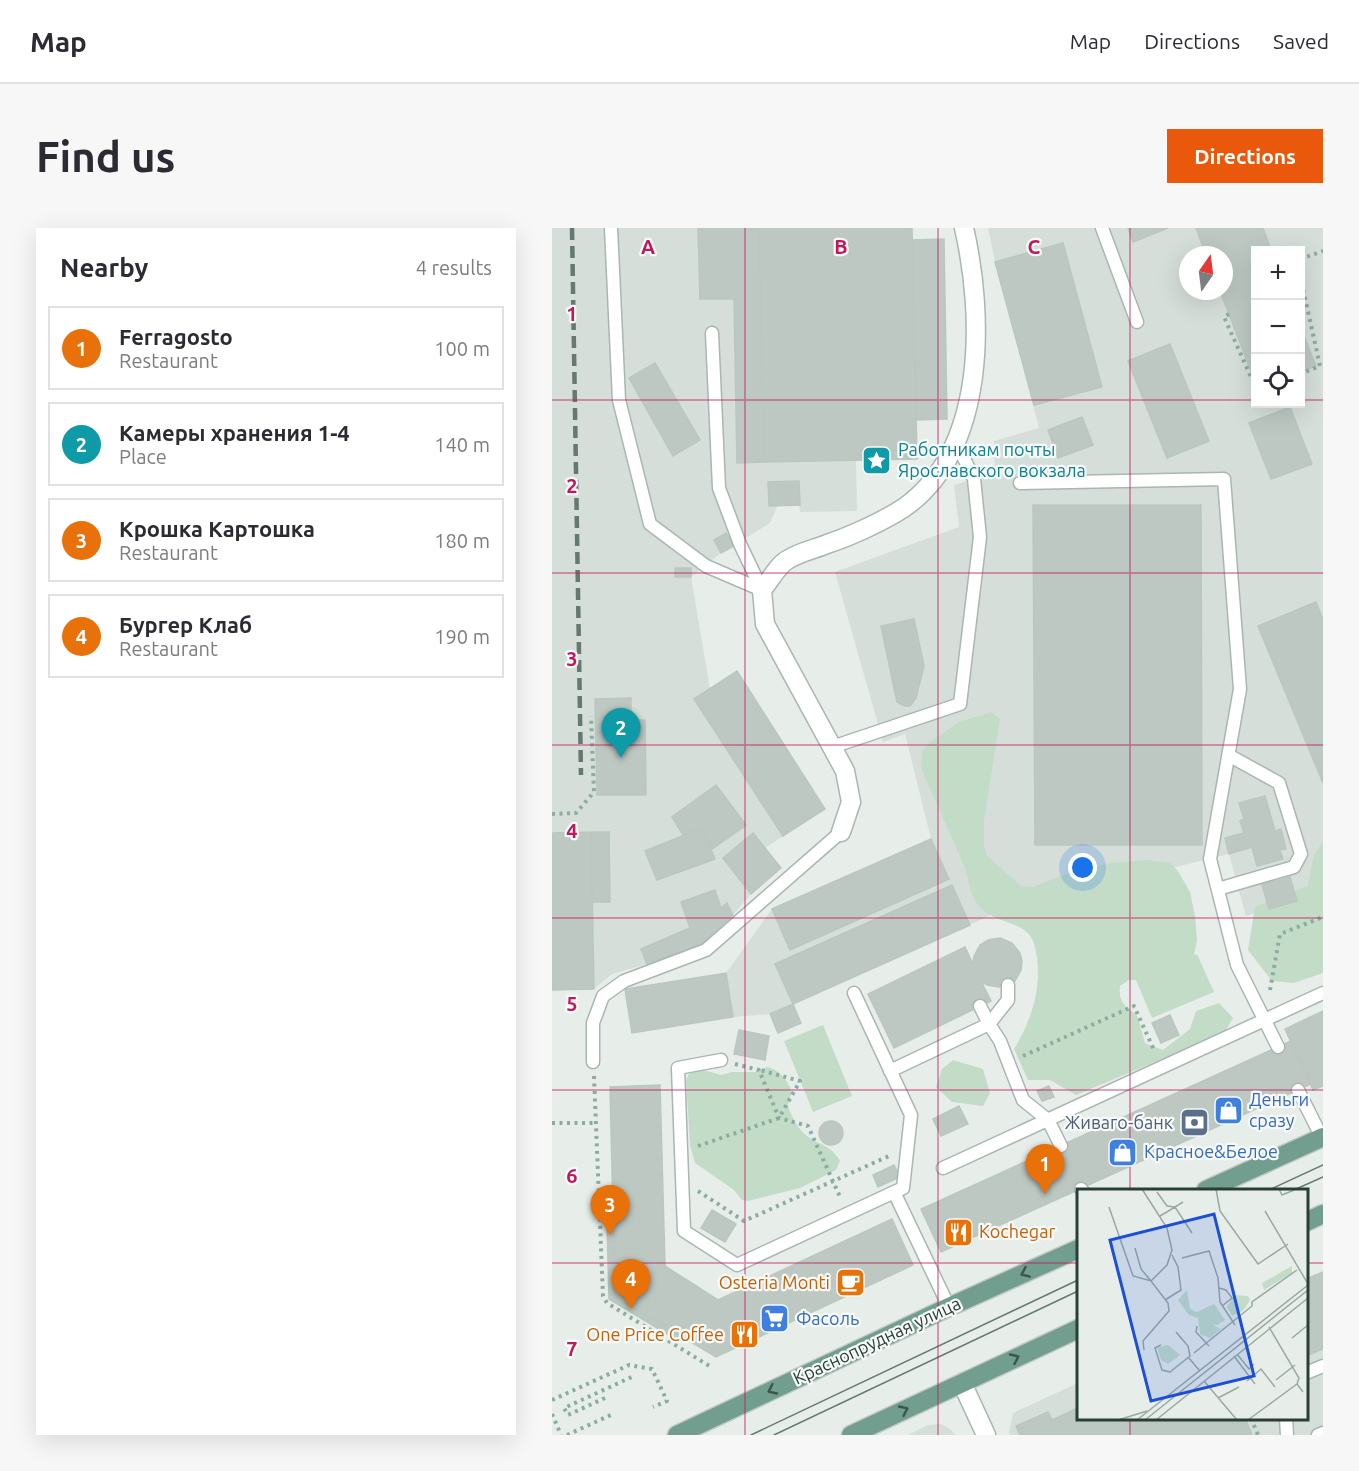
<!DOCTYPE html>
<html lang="en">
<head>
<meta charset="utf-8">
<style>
	body { margin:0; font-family:Ubuntu,sans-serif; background:#f7f7f7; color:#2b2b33 }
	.controls { position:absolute; right:18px; top:18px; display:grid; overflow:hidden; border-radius:0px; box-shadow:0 6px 24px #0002 }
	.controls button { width:54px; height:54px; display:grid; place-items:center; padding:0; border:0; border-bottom:2px solid #e1e1e2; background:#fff; color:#2b2b33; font:30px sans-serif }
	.compass { position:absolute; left:627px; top:18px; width:54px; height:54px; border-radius:50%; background:#fff; box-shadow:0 6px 24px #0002; rotate:14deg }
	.you { position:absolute; left:531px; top:640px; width:21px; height:21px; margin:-15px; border:4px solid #fff; border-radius:50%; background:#1a73e8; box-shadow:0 0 0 9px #1a73e833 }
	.badge { display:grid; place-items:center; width:39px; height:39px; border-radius:50%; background:#ea580c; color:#fff; font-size:20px; font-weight:700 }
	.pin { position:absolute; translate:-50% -50px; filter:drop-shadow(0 2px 3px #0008) }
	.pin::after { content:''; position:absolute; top:32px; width:21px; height:18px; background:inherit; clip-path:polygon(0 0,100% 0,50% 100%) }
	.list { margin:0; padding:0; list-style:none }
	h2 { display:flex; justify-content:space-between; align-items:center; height:78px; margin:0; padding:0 24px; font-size:26px }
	h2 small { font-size:20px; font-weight:400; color:#7c7c81 }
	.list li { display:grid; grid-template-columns:39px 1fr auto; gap:18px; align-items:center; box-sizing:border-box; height:84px; margin:0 12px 12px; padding:0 12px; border:2px solid #e1e1e2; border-radius:0px }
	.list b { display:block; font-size:22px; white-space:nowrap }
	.list p { margin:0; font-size:20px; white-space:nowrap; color:#7c7c81 }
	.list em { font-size:20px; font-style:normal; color:#7c7c81 }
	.icon { flex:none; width:33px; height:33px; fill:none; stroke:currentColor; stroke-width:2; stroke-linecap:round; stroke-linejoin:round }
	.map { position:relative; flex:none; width:771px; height:1207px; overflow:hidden; border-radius:0px }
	header { display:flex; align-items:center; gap:36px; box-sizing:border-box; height:84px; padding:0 30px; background:#fff; border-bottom:2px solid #e1e1e2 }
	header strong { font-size:28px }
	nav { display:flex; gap:33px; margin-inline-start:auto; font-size:21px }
	.intro { display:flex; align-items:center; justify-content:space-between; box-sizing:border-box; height:144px; padding:0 36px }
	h1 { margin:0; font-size:42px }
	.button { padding:15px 27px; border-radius:0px; background:#ea580c; color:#fff; font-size:21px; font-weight:700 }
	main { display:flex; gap:36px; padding:0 36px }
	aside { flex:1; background:#fff; border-radius:0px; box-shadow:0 6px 24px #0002 }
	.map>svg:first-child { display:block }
</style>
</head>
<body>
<header>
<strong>Map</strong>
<nav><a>Map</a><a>Directions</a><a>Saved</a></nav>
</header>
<div class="intro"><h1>Find us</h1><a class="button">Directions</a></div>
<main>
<aside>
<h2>Nearby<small>4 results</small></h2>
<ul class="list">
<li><span class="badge" style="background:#e8710a">1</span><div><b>Ferragosto</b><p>Restaurant</p></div><em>100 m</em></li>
<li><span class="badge" style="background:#0f9aa8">2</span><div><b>Камеры хранения 1-4</b><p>Place</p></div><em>140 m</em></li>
<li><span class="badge" style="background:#e8710a">3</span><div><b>Крошка Картошка</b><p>Restaurant</p></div><em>180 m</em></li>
<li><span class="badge" style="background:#e8710a">4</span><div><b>Бургер Клаб</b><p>Restaurant</p></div><em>190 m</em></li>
</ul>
</aside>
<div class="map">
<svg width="771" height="1207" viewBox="0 0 771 1207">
	<rect width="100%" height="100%" fill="#e7eeea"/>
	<!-- built -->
	<path fill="#d5ded9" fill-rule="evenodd" d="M0,0h360l1,12 31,-1 3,180 -31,1 1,39 -61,2 1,50 -57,1 -1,-7h-21l-8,18 -49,30 -30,24 19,112 -15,10 88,137 -18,12 16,20 -30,26 -18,21 -34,31 -52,18 -35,10 -18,15 -42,1zM78,470l1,22 15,75h-49l-2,-96z
		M436,0h335v663l-77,25 -17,-62 -222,54 -237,106 -37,3 -101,16 -7,-44 101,-16 46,-64 159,-70 -26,-105 -22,8 -48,-170 124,-45 -5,-42 41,-12 -1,-32 45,-13 -44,-166zM704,22h44v154h-44zM636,27h36v36h-36z
		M771,1044v163h-313l-1,-3 4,-19 65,-30v35h228l1,-139z
		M389,1196l9,5 6,6h-48l20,-10z"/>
	<!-- green -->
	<path fill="#c3dcc8" d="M440,484l8,7 -16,102v24l3,11 34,30 12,1 33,-13 45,-11 36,-3 23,3 8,8 12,21 5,24 2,24 -3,15 3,-1 17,38 -62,26 -16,-38h-7l-9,6c-2,15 5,21 17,29l8,28 18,7 27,-21 6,-18 23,-8 14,15 -9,15 -148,62 -26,-15h-22l-14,-31c17,-28 27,-58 23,-91 -2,-14 -4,-23 -16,-30 -17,-9 -37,-10 -46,-28 -7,-11 -6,-23 -11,-34 -13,-31 -27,-62 -41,-93l-2,-11 1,-11 8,-9 29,-20z
		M771,614v131l-29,10 -22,-2 -24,-31 7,-43 53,-21 6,-32z
		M271,797l29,71 -39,16 -29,-71z
		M401,832l30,9 7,24 -7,13 -31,-4 -16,-15 6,-18z
		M214,839c11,1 22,13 25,23 1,5 -2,10 -3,15 3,13 13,29 25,35 11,5 21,10 27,21l-4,9 -36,18 -52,13 -6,-1 -8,-10 -39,-27 -5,-18 -4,-65 3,-6 11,-5 21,6 11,-3h23z"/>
	<!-- building -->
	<path fill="#bdc8c3" stroke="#bac7c1" stroke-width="1.5" d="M146,0h61l5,234 -27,1 -3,-164h-34z
		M207,0h153l5,231 -153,3z
		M576,0h40l-35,14z
		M644,0h67l8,22h-15v134l-36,-93h4v-36h-18z
		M392,11l3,180 -31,1 -4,-180z
		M511,15l39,144 -68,18 -39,-143z
		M748,98l16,40 -16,6z
		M618,116l39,97 -42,17 -39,-97z
		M103,135l45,77 -27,16 -44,-78z
		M738,179l22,57 -41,15 -22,-56z
		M530,189l11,28 -35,13 -10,-28z
		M247,253l1,24 -31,1 -1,-24z
		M481,277h168l1,340h-167z
		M174,305l8,13 -13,7 -7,-13z
		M123,340h16v9h-16z
		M764,374l7,18v163l-65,-157z
		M362,391l10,47 -8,32 -6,8h-5l-8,-4 -16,-76z
		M185,443l88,138 -42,27 -89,-137z
		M79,470v22h14l1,75h-49l-2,-96z
		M164,557l30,40 -34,24 -10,-21 -19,7 -11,-18z
		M713,568l10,35 6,-2 5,20 -6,1 3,9 -26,7 -5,-19 -23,7 -4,-16 19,-5 -4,-12 4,-2 -5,-16z
		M150,600l13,31 -58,21 -12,-29z
		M39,604l3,157 -42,1v-157z
		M39,604h18l1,70h-18z
		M201,605l28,35 -30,26 -28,-36z
		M379,611l18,40 -159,71 -18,-41z
		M738,649l7,24 -28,8 -7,-24z
		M400,657l18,40 -177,79 -18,-40z
		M163,662l6,18 6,-5 6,12 -34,31 -52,18 -6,-15 49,-21 -9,-26z
		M448,710l12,5 8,10 2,8 -1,9 -6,11 -16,6 -12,-2 -6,-4 10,20 -97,47 -26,-54 97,-47 8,17 1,-8 6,-11 8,-5z
		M174,745l7,44 -101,16 -7,-44z
		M241,776l8,19 -23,10 -8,-19z
		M771,783v75l-10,4 -28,-61z
		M618,787l9,20 -18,8 -9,-20z
		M187,802l30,6 -4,24 -31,-6z
		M739,813l20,43 -370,168 -20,-43z
		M108,857l5,181 53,34 174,-81 21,46 -197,92 -101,-60 -5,-210z
		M497,858l5,11 -12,4 -5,-10z
		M407,878l9,18 -27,12 -8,-17z
		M267 905a12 12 0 1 1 24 0a12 12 0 1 1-24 0Z
		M342,937l6,12 -22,10 -5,-12z
		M160,982l24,14 -11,18 -24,-14z
		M55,995l7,1 1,73 65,38 -3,5 -68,-41z
		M771,1044v77l-17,7v-77z
		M526,1180v10h167l7,17h-232l-4,-9 32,-14 4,8z"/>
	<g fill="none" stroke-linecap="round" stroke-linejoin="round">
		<defs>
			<path id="lane" d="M59,0l8,172 31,124 56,42 56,24 -22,-46 -21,-56 -7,-155
				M550,0l35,94
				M468,255l204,-4 16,210 -30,170 27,106 41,82
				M280,519l128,-43 20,-167 -6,-58 -18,-37
				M666,661l76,-22 7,-13 -22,-71 -49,-27
				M456,757v15l-19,24 11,17 23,59 25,20 13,26
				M169,832l-43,8 6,163 53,34 166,-77 8,-73 -57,-122
				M41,834v-39l10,-27 21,-15 82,-31 135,-118
				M338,843l99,-47 -9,-18
				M746,862l24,48
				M391,940l380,-175
				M529,961l1,1
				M342,964l55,115
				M754,1145l17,-7
				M734,1190l1,17
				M766,1207l5,-2"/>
			<path id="street" d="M289,604l10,-30 -6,-31 -80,-147 -3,-34c8,-9 16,-26 27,-31 11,-7 26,-10 38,-15 24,-8 57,-23 78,-37 82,-59 79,-192 59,-279
				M410,1155l24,52"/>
			<path id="primary" d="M654,962l117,-53
				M754,994l17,-8
				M125,1207l272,-128 129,-58
				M299,1207l227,-106"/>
		</defs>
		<!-- lane casing -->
		<use href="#lane" stroke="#aab6b1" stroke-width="15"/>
		<!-- street casing -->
		<use href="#street" stroke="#aab6b1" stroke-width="21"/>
		<!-- primary casing -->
		<use href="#primary" stroke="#c3c9c7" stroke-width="21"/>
		<!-- path -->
		<path stroke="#8bada0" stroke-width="4" stroke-dasharray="3 4.5" stroke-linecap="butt" d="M748,31l23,-8
			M748,47l20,91 -20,8
			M677,86l-5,3 32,71
			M0,586l24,-1 18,-21 -3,-76
			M718,762l10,-56 43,-17
			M471,828l111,-50 21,46
			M183,836l24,6 20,48 29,8 33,73
			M42,848l9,220 4,7 104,64
			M0,895h44
			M146,918l81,-28 21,-37 -40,-11
			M146,963l46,30 145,-65
			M53,1170l-37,17 -4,-7 70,-32
			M0,1172l77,-35 23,4 15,32 -14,6
			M0,1186l9,21
			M699,1190l7,17
			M15,1207l46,-21"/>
		<!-- lane -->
		<use href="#lane" stroke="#fff" stroke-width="12"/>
		<!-- street -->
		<use href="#street" stroke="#fff" stroke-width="18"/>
		<!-- primary -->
		<use href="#primary" stroke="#719e8f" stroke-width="18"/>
		<!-- tram -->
		<path stroke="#637972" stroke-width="1.5" d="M717,962l54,-25
			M742,962l29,-13
			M199,1207l327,-155
			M222,1207l304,-144"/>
		<!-- rail -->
		<path stroke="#637972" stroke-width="4.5" stroke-dasharray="12 6" stroke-linecap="butt" d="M20,0l9,547"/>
	</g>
	<!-- one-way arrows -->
	<defs><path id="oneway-chevron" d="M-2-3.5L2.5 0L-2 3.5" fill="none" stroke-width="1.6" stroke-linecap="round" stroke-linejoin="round" transform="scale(1.5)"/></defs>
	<g stroke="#3a564d">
		<use href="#oneway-chevron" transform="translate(473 1045) rotate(156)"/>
		<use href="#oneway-chevron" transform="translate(463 1130) rotate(-25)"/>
		<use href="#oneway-chevron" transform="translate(220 1162) rotate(155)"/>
		<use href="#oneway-chevron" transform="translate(352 1182) rotate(-25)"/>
	</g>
	<!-- grid -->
	<path fill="none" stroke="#c2185b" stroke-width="1.5" stroke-opacity="0.55" d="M193,0v1207M386,0v1207M578,0v962M0,172h704M748,172h23M0,345h771M0,517h771M0,690h771M0,862h771M0,1035h526M754,1035h17M578,1190v17"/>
	<!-- icons -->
	<defs>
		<symbol id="sight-square" viewBox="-11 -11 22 22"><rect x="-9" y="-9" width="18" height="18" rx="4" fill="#0f9aa8" stroke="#f7faf9"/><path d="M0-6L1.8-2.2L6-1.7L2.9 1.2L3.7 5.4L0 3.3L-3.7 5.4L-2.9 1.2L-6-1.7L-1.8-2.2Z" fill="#fff"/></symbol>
		<symbol id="shop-square" viewBox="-11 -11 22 22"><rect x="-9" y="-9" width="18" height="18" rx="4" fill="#3f7fe0" stroke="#f7faf9"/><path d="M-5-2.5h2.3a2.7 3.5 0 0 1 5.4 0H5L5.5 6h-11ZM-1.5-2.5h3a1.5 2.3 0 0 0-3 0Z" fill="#fff"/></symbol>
		<symbol id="bank-square" viewBox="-11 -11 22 22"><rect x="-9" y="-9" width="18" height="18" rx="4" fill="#5c6f8a" stroke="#f7faf9"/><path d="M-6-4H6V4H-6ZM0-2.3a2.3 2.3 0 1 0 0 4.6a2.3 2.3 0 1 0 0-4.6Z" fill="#fff"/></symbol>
		<symbol id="restaurant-square" viewBox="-11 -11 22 22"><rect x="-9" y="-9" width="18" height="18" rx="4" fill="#e8710a" stroke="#f7faf9"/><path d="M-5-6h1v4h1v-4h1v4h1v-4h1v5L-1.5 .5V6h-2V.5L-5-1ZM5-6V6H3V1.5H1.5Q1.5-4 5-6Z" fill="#fff"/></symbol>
		<symbol id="cafe-square" viewBox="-11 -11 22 22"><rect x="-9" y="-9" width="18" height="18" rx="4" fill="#e8710a" stroke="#f7faf9"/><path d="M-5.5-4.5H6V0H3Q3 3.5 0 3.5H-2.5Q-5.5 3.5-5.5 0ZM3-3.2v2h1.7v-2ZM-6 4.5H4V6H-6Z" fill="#fff"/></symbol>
		<symbol id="supermarket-square" viewBox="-11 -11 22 22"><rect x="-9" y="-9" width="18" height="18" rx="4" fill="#3f7fe0" stroke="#f7faf9"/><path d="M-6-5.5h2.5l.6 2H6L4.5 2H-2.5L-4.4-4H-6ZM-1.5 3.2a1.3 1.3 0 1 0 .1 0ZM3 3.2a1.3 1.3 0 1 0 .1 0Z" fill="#fff"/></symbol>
	</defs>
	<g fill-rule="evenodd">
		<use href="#sight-square" x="308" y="216" width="33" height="33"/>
		<use href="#shop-square" x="660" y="866" width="33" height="33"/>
		<use href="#bank-square" x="626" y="878" width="33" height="33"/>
		<use href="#shop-square" x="554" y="908" width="33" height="33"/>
		<use href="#restaurant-square" x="390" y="988" width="33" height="33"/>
		<use href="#cafe-square" x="282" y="1038" width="33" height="33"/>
		<use href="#supermarket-square" x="206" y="1074" width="33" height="33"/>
		<use href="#restaurant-square" x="176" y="1090" width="33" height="33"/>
	</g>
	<g text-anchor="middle" stroke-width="4.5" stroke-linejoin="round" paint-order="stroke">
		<!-- culture labels -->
		<g font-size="18" fill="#0d838f" stroke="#f7faf9" text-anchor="start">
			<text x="346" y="228">Работникам почты<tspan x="346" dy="21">Ярославского вокзала</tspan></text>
		</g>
		<!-- shop labels -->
		<g font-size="18" fill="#366cbe" stroke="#f7faf9" text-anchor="start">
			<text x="697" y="878">Деньги<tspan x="697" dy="21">сразу</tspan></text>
			<text x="592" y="930">Красное&amp;Белое</text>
			<text x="244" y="1097">Фасоль</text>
		</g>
		<!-- service labels -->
		<g font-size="18" fill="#4e5e75" stroke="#f7faf9" text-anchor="end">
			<text x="621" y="901">Живаго-банк</text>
		</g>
		<!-- food labels -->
		<g font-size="18" fill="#c56008" stroke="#f7faf9" text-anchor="end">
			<text x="427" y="1010" text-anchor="start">Kochegar</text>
			<text x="278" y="1061">Osteria Monti</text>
			<text x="172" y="1113">One Price Coffee</text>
		</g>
		<!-- street labels -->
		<g font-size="18" fill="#283e37" stroke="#f7faf9">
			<text transform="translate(325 1113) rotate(-25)" y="6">Краснопрудная улица</text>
		</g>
	</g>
	<!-- overview -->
	<g transform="translate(525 961)">
		<rect width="231" height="231" fill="#e7eeea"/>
		<path d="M215,77v7l-28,17 -2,-7zM110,101l3,19 7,3 17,-8 11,16 -8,5 -5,-1 8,5 8,-6 -18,15 -10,-4 -2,-16 -9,-3 -11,-15zM158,106l13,1 2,4 -7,11 -11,5 -5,-9zM91,156l12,10 -12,9 -7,-4 -4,-12z" fill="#c3dcc8"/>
		<path fill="none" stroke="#9ba8a2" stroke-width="1.5" d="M65,0l25,39 5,22 -5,15 -16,16 17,22 1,8 -26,30 1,9M139,0l4,22 38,53 30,-20M202,0l3,6 12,-5M80,3l10,14 8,1 8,-5M32,18l24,69 18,5 -10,-12 -6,-21M188,22l43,73M83,27l15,-9 17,26M105,69l27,-7 9,27 2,24 15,23M142,99l7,2 6,8 -10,8M88,111l16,-10 -3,-23 -6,-12M120,137l-1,6 13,14M192,138l30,51 -2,6M215,149l16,-13M84,156l-6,3 7,22 8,2 20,-16 -2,-10 -12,-14M117,164l58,-47v-4l45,-32M160,165l12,15 5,-5M157,167l21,28M111,168l12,14M199,191l19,-15M127,192l33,39M170,192l14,-12 14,18M141,209l21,-11M41,231l29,-9M60,231l171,-135M68,231l163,-130M79,231l152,-122M171,231l49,-36 6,8"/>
		<path fill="#1d4ed8" fill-opacity="0.15" stroke="#1d4ed8" stroke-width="3" d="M137,25l40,162 -103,25 -41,-161z"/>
		<rect width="231" height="231" fill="none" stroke="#283e37" stroke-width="3"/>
	</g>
	<g font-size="20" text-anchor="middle" font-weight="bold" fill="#c2185b" stroke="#f7faf9" stroke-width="4.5" stroke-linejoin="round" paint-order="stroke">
		<text x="96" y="26">A</text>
		<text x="289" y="26">B</text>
		<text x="482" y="26">C</text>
		<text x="20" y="93">1</text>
		<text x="20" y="265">2</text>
		<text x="20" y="438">3</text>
		<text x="20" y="610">4</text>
		<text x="20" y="783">5</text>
		<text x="20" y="955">6</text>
		<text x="20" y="1128">7</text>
	</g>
</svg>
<div class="controls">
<button>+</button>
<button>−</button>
<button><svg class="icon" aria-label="locate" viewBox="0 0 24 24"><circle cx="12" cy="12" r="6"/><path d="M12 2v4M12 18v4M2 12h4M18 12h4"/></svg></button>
</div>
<svg class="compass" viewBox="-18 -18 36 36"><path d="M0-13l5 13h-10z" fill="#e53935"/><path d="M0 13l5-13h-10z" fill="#7c7c81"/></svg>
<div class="you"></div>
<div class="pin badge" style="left:493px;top:966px;background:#e8710a">1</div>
<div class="pin badge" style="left:69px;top:530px;background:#0f9aa8">2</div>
<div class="pin badge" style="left:58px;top:1007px;background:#e8710a">3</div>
<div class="pin badge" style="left:79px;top:1081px;background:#e8710a">4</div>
</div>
</main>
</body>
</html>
